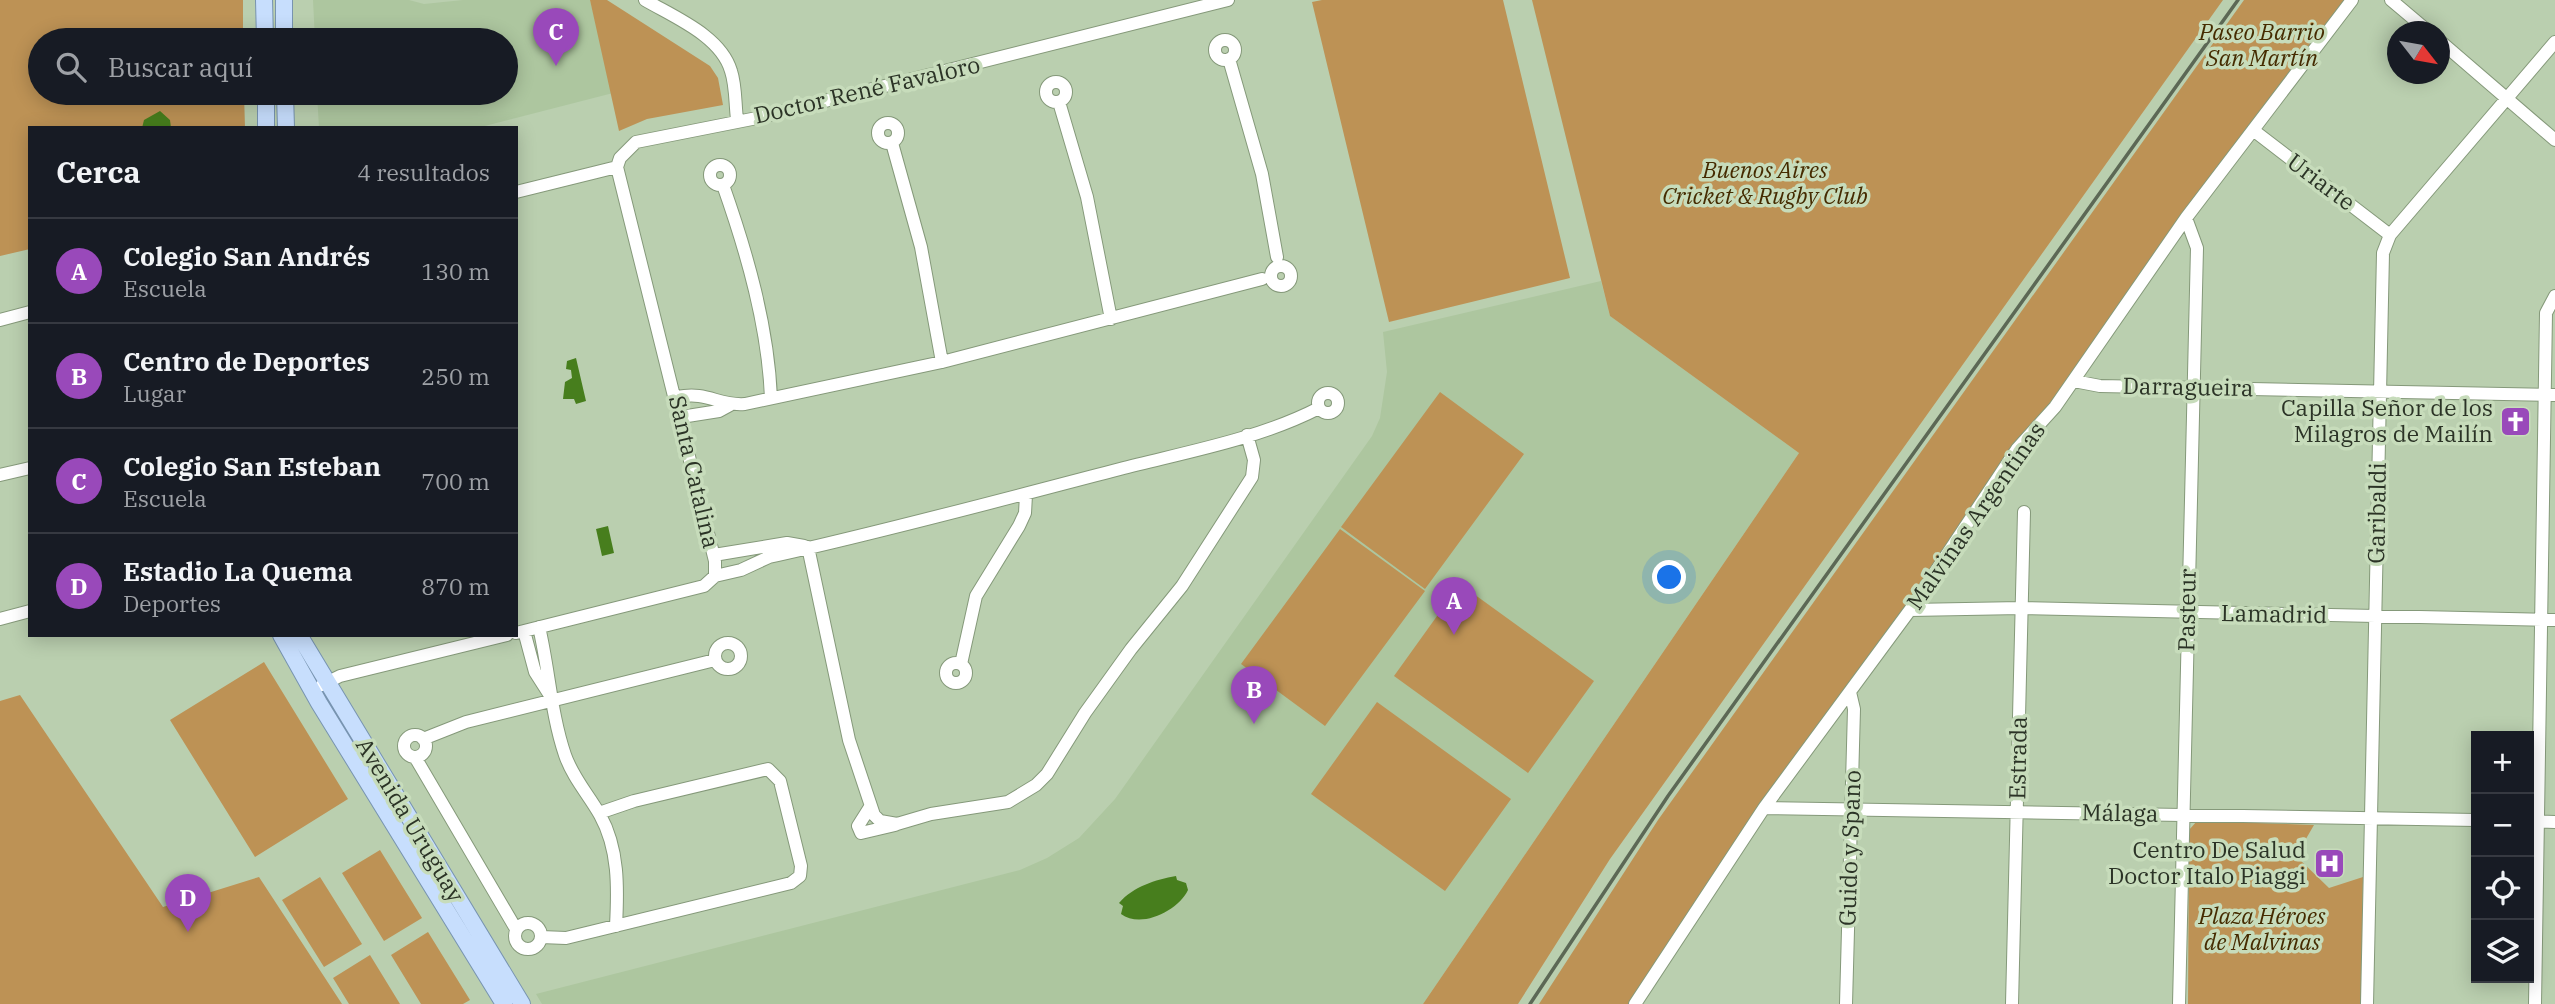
<!DOCTYPE html>
<html lang="es">
<head>
<meta charset="utf-8">
<style>
	body { margin:0; font-family:"IBM Plex Serif",serif; background:#20242c; color:#f1f3f6 }
	.controls { position:absolute; right:21px; bottom:21px; display:grid; overflow:hidden; border-radius:0px; box-shadow:0 4px 18px #0003 }
	.controls button { width:63px; height:63px; display:grid; place-items:center; padding:0; border:0; border-bottom:2px solid #363941; background:#171b24; color:#f1f3f6; font:35px sans-serif }
	.compass { position:absolute; left:2387px; top:21px; width:63px; height:63px; border-radius:50%; background:#171b24; box-shadow:0 4px 18px #0003; rotate:121deg }
	.you { position:absolute; left:1670px; top:578px; width:24px; height:24px; margin:-18px; border:5px solid #fff; border-radius:50%; background:#1a73e8; box-shadow:0 0 0 10px #1a73e833 }
	.badge { display:grid; place-items:center; width:46px; height:46px; border-radius:50%; background:#9949ba; color:#fff; font-size:23px; font-weight:700 }
	.pin { position:absolute; translate:-50% -58px; filter:drop-shadow(0 2px 4px #0008) }
	.pin::after { content:''; position:absolute; top:37px; width:24px; height:21px; background:inherit; clip-path:polygon(0 0,100% 0,50% 100%) }
	.list { margin:0; padding:0; list-style:none }
	h2 { display:flex; justify-content:space-between; align-items:center; height:91px; margin:0; padding:0 28px; font-size:30px }
	h2 small { font-size:23px; font-weight:400; color:#9ea1a6 }
	.list li { display:grid; grid-template-columns:46px 1fr auto; gap:21px; align-items:center; box-sizing:border-box; height:105px; padding:0 28px; border-top:2px solid #363941 }
	.list b { display:block; font-size:26px; white-space:nowrap }
	.list p { margin:0; font-size:23px; white-space:nowrap; color:#9ea1a6 }
	.list em { font-size:23px; font-style:normal; color:#9ea1a6 }
	.icon { flex:none; width:38px; height:38px; fill:none; stroke:currentColor; stroke-width:2; stroke-linecap:round; stroke-linejoin:round }
	.map { position:relative; flex:none; width:2555px; height:1004px; overflow:hidden }
	.search { position:absolute; background:#171b24; box-shadow:0 4px 18px #0003; left:28px; top:28px; width:490px; height:77px; display:flex; align-items:center; gap:18px; box-sizing:border-box; padding:0 24px; border-radius:38px; color:#9ea1a6; font-size:26px }
	.panel { position:absolute; background:#171b24; box-shadow:0 4px 18px #0003; left:28px; top:126px; width:490px; height:511px; border-radius:0px }
	.map>svg:first-child { display:block }
</style>
</head>
<body>
<div class="map">
<svg width="2555" height="1004" viewBox="0 0 2555 1004">
	<rect width="100%" height="100%" fill="#bacfaf"/>
	<!-- built -->
	<path fill="#adc69f" d="M313,0h96l15,4 39,-4h127l23,93 -136,35h-158l-2,-35h189v-53h-191z
		M1601,281l9,35 189,137 -376,551h-881l-6,-10 484,-124 27,-12 32,-20 36,-39 257,-363 8,-18 7,-46 -4,-40z"/>
	<!-- green -->
	<path fill="#bd9255" d="M0,0h243v40h-203v53h204l1,35h-215v121l-30,7z
		M590,0h17l103,66 8,12 5,27 -76,14 -28,12z
		M1322,0h181l67,278 -181,44 -77,-320z
		M1532,0h691l-613,859 -92,145h-95l376,-551 -189,-137z
		M2244,0h103l-429,591 -287,413h-92l119,-184z
		M1440,392l84,62 -99,135 -84,-62z
		M1340,529l85,62 -100,135 -84,-62z
		M1460,584l134,97 -66,92 -134,-97z
		M264,662l84,137 -93,58 -85,-137z
		M20,695l143,212 96,-30 83,127h-342v-303z
		M1377,702l134,97 -66,92 -134,-97z
		M2197,821l117,4 -18,31 33,32 34,-11 -2,127h-173l1,-174z
		M380,850l42,68 -38,23 -42,-68z
		M320,877l42,67 -38,23 -42,-67z
		M428,932l42,68 -7,4h-42l-30,-49z
		M370,955l30,49h-51l-16,-26z"/>
	<!-- water -->
	<path fill="#477e1d" d="M160,111l10,9 1,8h-29l2,-8z
		M576,358l10,43 -10,3 -2,-5h-11l2,-17 7,-4 -1,-8 -5,-1 1,-8z
		M608,526l6,27 -12,3 -6,-27z
		M1176,876l1,4 9,3 2,7c-10,21 -47,39 -67,24l2,-8 -4,-3c15,-17 36,-23 57,-27z"/>
	<g fill="none" stroke-linecap="round" stroke-linejoin="round">
		<defs>
			<path id="minor" d="M645,0c29,17 76,36 86,71 5,15 4,33 6,48
				M2391,0l38,32
				M1215 50a10 10 0 1 1 20 0a10 10 0 1 1-20 0Z
				M2440,41l115,99
				M1229,59l33,115 15,83
				M1046 92a10 10 0 1 1 20 0a10 10 0 1 1-20 0Z
				M1059,102l28,95 24,122
				M878 133a10 10 0 1 1 20 0a10 10 0 1 1-20 0Z
				M2253,130l137,105
				M892,143l29,104 21,115
				M710 175a10 10 0 1 1 20 0a10 10 0 1 1-20 0Z
				M617,167l3,-9 16,-16 121,-24 471,-118
				M723,185c24,68 45,141 48,213
				M516,192l101,-25
				M1271 276a10 10 0 1 1 20 0a10 10 0 1 1-20 0Z
				M0,320l30,-8
				M2074,381l26,5 455,9
				M1318 403a10 10 0 1 1 20 0a10 10 0 1 1-20 0Z
				M677,397c32,-6 40,9 68,7l197,-42 320,-83
				M681,417l38,-6 11,-6
				M0,475l30,-7
				M808,547l41,193 25,75 6,6 17,3 34,-10 77,-12 28,-17 11,-11 38,-61 46,-64 51,-63 70,-109 2,-17 -7,-25
				M714,555l73,-12 17,3
				M715,576l26,-6 28,-13c118,-26 235,-58 351,-88 66,-17 139,-30 199,-61
				M1910,610l111,-2 534,12
				M0,619l30,-8
				M539,627c10,42 12,87 26,128 8,23 23,39 35,60 19,34 18,73 16,111
				M524,631l11,41 16,25
				M516,633l188,-47 11,-10v-15l-98,-394
				M715 656a13 13 0 1 1 26 0a13 13 0 1 1-26 0Z
				M946 673a10 10 0 1 1 20 0a10 10 0 1 1-20 0Z
				M961,664l15,-68 43,-70 6,-13 1,-18
				M322,685l18,-9 167,-41
				M404 746a11 11 0 1 1 22 0a11 11 0 1 1-22 0Z
				M423,739l43,-17 249,-62
				M415,757l101,172
				M870,807l-12,19 3,7 34,-8
				M1764,808l712,12
				M2529,821l26,1
				M515 936a13 13 0 1 1 26 0a13 13 0 1 1-26 0Z
				M541,937l25,1 225,-55 9,-7 1,-10 -21,-85 -12,-12 -134,32 -35,12
				M1635,1004l129,-196 146,-198 107,-161 38,-42 131,-189 166,-218
				M1846,1004l8,-295 -4,-17
				M2012,1004l12,-492
				M2179,1004l18,-756 -11,-30
				M2367,1004l16,-751 7,-18 165,-193
				M2535,1004l11,-691 9,-17"/>
			<path id="major" d="M264,0l1,40
				M284,0v40
				M266,93v35
				M285,93l1,35
				M281,635l38,68 185,301
				M299,635l223,369"/>
		</defs>
		<!-- minor casing -->
		<use href="#minor" stroke="#85997a" stroke-width="14"/>
		<!-- major casing -->
		<use href="#major" stroke="#7894b0" stroke-width="18"/>
		<!-- minor -->
		<use href="#minor" stroke="#fff" stroke-width="12"/>
		<!-- major -->
		<use href="#major" stroke="#c7defd" stroke-width="16"/>
		<!-- rail -->
		<path stroke="#5c6855" stroke-width="3.5" d="M1530,1004l138,-208 570,-796"/>
	</g>
	<!-- icons -->
	<defs>
		<symbol id="church-square" viewBox="-11 -11 22 22"><rect x="-9" y="-9" width="18" height="18" rx="4" fill="#9949ba" stroke="#c7dcbb"/><path d="M-1.2-6h2.4v3.5h3.3v2.4h-3.3V6h-2.4V-.1h-3.3v-2.4h3.3Z" fill="#fff"/></symbol>
		<symbol id="hospital-square" viewBox="-11 -11 22 22"><rect x="-9" y="-9" width="18" height="18" rx="4" fill="#9949ba" stroke="#c7dcbb"/><path d="M-5-5h3v3.5h4V-5h3V5h-3V1.5h-4V5h-3Z" fill="#fff"/></symbol>
	</defs>
	<g fill-rule="evenodd">
		<use href="#church-square" x="2498" y="404" width="35" height="35"/>
		<use href="#hospital-square" x="2312" y="846" width="35" height="35"/>
	</g>
	<g text-anchor="middle" stroke-width="7" stroke-linejoin="round" paint-order="stroke">
		<!-- park labels -->
		<g font-size="23" font-style="italic" fill="#452b00" stroke="#c7dcbb">
			<text x="2262" y="40">Paseo Barrio<tspan x="2262" dy="26">San Martín</tspan></text>
			<text x="1765" y="178">Buenos Aires<tspan x="1765" dy="26">Cricket &amp; Rugby Club</tspan></text>
			<text x="2262" y="924">Plaza Héroes<tspan x="2262" dy="26">de Malvinas</tspan></text>
		</g>
		<!-- street labels -->
		<g font-size="23" fill="#2b3326" stroke="#c7dcbb">
			<text transform="translate(867 90) rotate(-13)" y="8">Doctor René Favaloro</text>
			<text transform="translate(2321 182) rotate(37)" y="8">Uriarte</text>
			<text transform="translate(2188 387) rotate(1)" y="8">Darragueira</text>
			<text transform="translate(694 472) rotate(77)" y="8">Santa Catalina</text>
			<text transform="translate(2377 513) rotate(-89)" y="8">Garibaldi</text>
			<text transform="translate(1976 516) rotate(-55)" y="8">Malvinas Argentinas</text>
			<text transform="translate(2187 610) rotate(-89)" y="8">Pasteur</text>
			<text transform="translate(2274 614) rotate(1)" y="8">Lamadrid</text>
			<text transform="translate(2018 758) rotate(-89)" y="8">Estrada</text>
			<text transform="translate(2120 813) rotate(1)" y="8">Málaga</text>
			<text transform="translate(410 820) rotate(59)" y="8">Avenida Uruguay</text>
			<text transform="translate(1850 848) rotate(-88)" y="8">Guido y Spano</text>
		</g>
		<!-- poi labels -->
		<g font-size="23" fill="#2b3326" stroke="#c7dcbb" text-anchor="end">
			<text x="2493" y="416">Capilla Señor de los<tspan x="2493" dy="26">Milagros de Mailín</tspan></text>
			<text x="2306" y="858">Centro De Salud<tspan x="2306" dy="26">Doctor Italo Piaggi</tspan></text>
		</g>
	</g>
</svg>
<div class="controls">
<button>+</button>
<button>−</button>
<button><svg class="icon" aria-label="locate" viewBox="0 0 24 24"><circle cx="12" cy="12" r="6"/><path d="M12 2v4M12 18v4M2 12h4M18 12h4"/></svg></button>
<button><svg class="icon" aria-label="layers" viewBox="0 0 24 24"><path d="M12 4l9 5-9 5-9-5zM3 14l9 5 9-5"/></svg></button>
</div>
<svg class="compass" viewBox="-18 -18 36 36"><path d="M0-13l5 13h-10z" fill="#e53935"/><path d="M0 13l5-13h-10z" fill="#9ea1a6"/></svg>
<div class="you"></div>
<div class="pin badge" style="left:1454px;top:635px">A</div>
<div class="pin badge" style="left:1254px;top:724px">B</div>
<div class="pin badge" style="left:556px;top:66px">C</div>
<div class="pin badge" style="left:188px;top:932px">D</div>
<div class="search"><svg class="icon" aria-label="search" viewBox="0 0 24 24"><circle cx="10" cy="10" r="6"/><path d="M15 15l6 6"/></svg>Buscar aquí</div>
<section class="panel">
<h2>Cerca<small>4 resultados</small></h2>
<ul class="list">
<li><span class="badge">A</span><div><b>Colegio San Andrés</b><p>Escuela</p></div><em>130 m</em></li>
<li><span class="badge">B</span><div><b>Centro de Deportes</b><p>Lugar</p></div><em>250 m</em></li>
<li><span class="badge">C</span><div><b>Colegio San Esteban</b><p>Escuela</p></div><em>700 m</em></li>
<li><span class="badge">D</span><div><b>Estadio La Quema</b><p>Deportes</p></div><em>870 m</em></li>
</ul>
</section>
</div>
</body>
</html>
